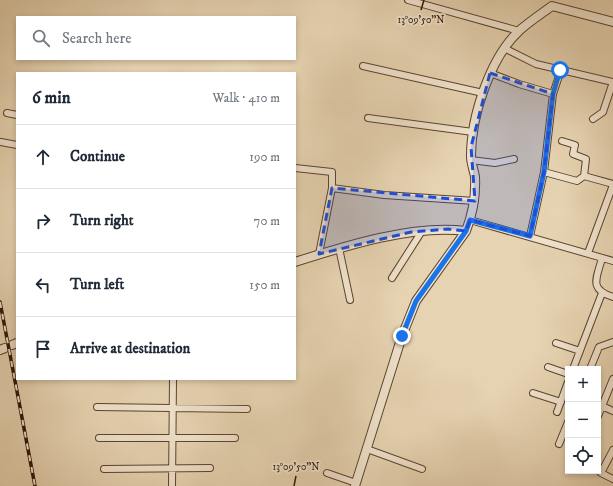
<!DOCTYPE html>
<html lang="en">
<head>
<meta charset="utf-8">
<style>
	body { margin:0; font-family:"IM FELL DW Pica",serif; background:#f2f2f3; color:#1f2937 }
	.controls { position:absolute; right:12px; bottom:12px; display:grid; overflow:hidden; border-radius:0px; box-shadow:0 2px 6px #0003 }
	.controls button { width:36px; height:36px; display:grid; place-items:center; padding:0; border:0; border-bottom:1px solid #e0e1e3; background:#fff; color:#1f2937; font:20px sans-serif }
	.stop { position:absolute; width:12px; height:12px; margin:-9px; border:3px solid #1a73e8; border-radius:50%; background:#fff }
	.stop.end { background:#1a73e8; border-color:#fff; box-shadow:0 1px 4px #0008 }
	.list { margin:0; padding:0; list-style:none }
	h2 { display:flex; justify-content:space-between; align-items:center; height:52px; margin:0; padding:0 16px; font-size:17px }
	h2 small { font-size:13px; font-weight:400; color:#747a83 }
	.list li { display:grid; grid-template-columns:26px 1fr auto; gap:12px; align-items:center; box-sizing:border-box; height:64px; padding:0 16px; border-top:1px solid #e0e1e3 }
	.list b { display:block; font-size:15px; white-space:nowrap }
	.list em { font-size:13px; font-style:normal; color:#747a83 }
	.icon { flex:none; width:22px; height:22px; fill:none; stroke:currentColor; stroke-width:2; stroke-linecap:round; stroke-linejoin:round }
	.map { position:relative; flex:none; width:613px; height:486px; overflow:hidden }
	.search { position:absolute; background:#fff; box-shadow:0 2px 6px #0003; left:16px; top:16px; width:280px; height:44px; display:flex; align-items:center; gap:10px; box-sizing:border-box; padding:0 14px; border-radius:0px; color:#747a83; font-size:15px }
	.panel { position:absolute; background:#fff; box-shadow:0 2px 6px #0003; left:16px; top:72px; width:280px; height:308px; border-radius:0px }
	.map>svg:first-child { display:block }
</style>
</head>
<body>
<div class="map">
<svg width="613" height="486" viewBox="0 0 613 486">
	<rect width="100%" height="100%" fill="#e6d3b1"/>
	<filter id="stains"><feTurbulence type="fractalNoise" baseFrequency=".005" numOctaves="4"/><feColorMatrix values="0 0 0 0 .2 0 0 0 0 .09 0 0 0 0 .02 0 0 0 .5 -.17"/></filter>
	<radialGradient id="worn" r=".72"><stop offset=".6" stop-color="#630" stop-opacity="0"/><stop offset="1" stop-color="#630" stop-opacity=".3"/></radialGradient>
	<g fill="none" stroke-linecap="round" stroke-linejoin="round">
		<defs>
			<path id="minor" d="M408,0l111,31
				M504,48l32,16 77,18
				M363,66l120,27
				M490,73l29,11 34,10 8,-24
				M7,113l10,2
				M368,118l105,14
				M593,119l10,-7 10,-30
				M562,141l13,4 -2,9 13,5 -2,17
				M1,142l16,3
				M471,160l24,3 19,-4
				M295,168l37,4v16l52,7 91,6
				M544,172l9,-78
				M470,220l143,41
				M530,236l14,-64 33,9 7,-5 29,8
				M339,248l11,52
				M588,253l25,-68
				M319,254l13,-66
				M602,258c-5,20 -14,31 11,39
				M392,278l30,-47
				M556,343l24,8
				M548,367l20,7
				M573,369l29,-76
				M590,369l9,-22 14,-5
				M533,393l28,9
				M602,406l11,5
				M97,407l150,2
				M557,412l11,-30
				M598,416l15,-37
				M99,438h136
				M559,444l9,-22
				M367,449l55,20
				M613,450l-12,23 12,6
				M104,469l106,-1
				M327,473l29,10
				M172,486l1,-107"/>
			<path id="tertiary" d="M295,262c50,-16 119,-38 171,-31
				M12,345l5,-2
				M0,350l5,-2
				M355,486l47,-150 14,-35 50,-70c7,-18 10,-35 9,-54 -1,-7 -4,-13 -4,-21 0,-39 19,-99 49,-126 9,-8 21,-16 32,-24l61,16"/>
		</defs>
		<!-- minor casing -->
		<use href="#minor" stroke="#5d432e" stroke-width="8"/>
		<!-- tertiary casing -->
		<use href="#tertiary" stroke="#5d432e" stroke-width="10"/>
		<!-- minor -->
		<use href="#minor" stroke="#efe2cc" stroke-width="6"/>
		<!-- tertiary -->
		<use href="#tertiary" stroke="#efe2cc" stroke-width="8"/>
		<defs>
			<path id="rail" d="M0,302l35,184"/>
		</defs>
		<!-- rail casing -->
		<use href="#rail" stroke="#2f1303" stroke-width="3.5"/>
		<!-- rail -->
		<use href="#rail" stroke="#efe2cc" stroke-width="2" stroke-dasharray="6" stroke-linecap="butt"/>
	</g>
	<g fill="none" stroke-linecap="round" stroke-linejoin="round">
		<!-- route -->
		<path stroke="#1a73e8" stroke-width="5" d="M402,336l14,-35 50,-70 4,-11 60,16 14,-64 9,-78 7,-24"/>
	</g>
	<!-- marked area -->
	<path fill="#1d4ed8" fill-opacity="0.2" stroke="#1d4ed8" stroke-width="3" stroke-dasharray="8 5" stroke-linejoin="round" d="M490,73l63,21 -9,78 -14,64 -60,-16 -4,11 -18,-2 -37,3 -92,22 13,-66 143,13 -4,-54z"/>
	<!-- ticks -->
	<path fill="none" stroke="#2f1303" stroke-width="1.5" d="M421,10l3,-10M294,486l2,-10"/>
	<g font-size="10" text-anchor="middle" fill="#2f1303" stroke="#efe2cc" stroke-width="3.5" stroke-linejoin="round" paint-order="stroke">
		<text x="421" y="23">13°09'50"N</text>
		<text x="296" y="470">13°09'50"N</text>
	</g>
	<rect width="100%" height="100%" filter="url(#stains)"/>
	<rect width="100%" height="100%" fill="url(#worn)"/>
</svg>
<div class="controls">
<button>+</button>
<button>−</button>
<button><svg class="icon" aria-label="locate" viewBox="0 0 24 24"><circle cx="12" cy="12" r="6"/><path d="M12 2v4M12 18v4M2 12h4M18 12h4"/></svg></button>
</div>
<div class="stop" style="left:560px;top:70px"></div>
<div class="stop end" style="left:402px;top:336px"></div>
<div class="search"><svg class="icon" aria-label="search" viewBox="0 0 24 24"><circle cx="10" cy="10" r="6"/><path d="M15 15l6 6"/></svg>Search here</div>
<section class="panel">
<h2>6 min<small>Walk · 410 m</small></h2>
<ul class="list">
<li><svg class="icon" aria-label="ahead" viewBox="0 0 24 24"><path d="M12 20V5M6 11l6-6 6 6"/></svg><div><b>Continue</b></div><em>190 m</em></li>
<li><svg class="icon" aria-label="right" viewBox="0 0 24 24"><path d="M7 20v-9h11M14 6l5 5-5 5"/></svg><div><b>Turn right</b></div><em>70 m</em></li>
<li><svg class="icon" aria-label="left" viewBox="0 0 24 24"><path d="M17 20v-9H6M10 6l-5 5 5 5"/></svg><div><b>Turn left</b></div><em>150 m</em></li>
<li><svg class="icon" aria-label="arrive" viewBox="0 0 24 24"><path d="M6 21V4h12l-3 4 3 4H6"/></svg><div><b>Arrive at destination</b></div></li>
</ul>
</section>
</div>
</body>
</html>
